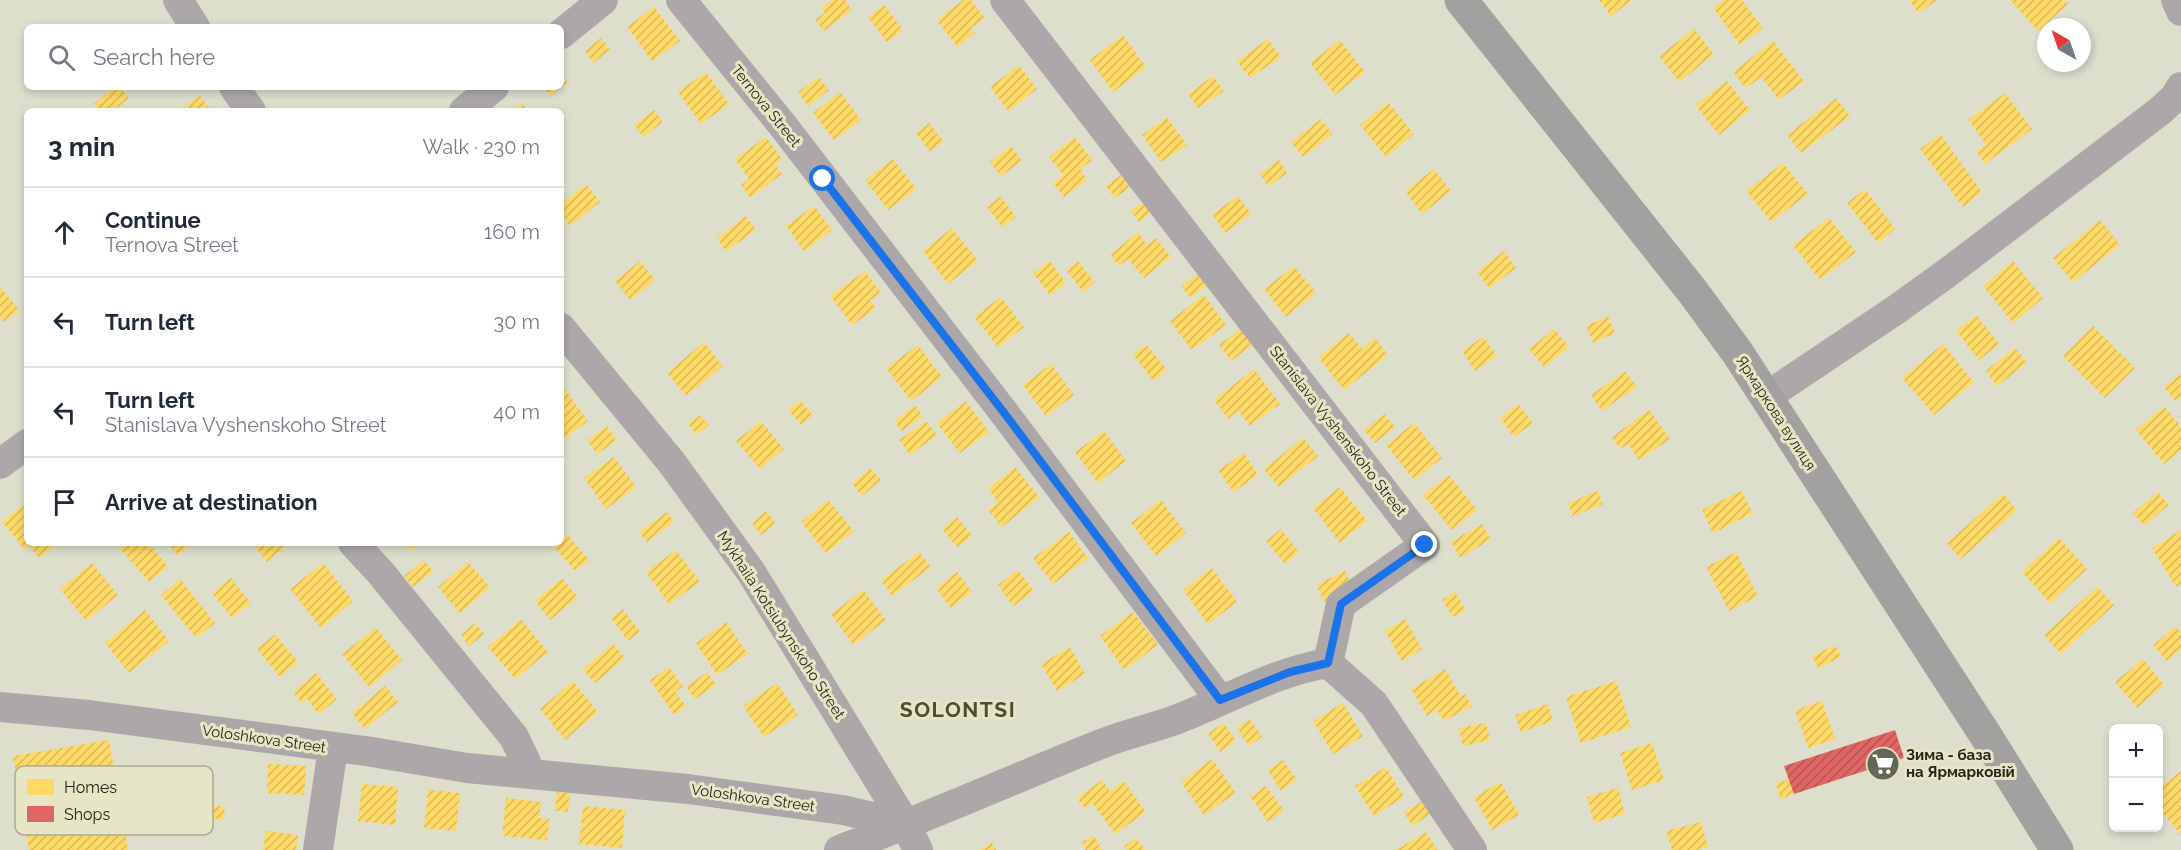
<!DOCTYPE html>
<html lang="en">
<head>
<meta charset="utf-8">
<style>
	body { margin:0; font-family:Raleway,sans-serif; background:#f2f2f3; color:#1f2937 }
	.controls { position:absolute; right:18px; bottom:18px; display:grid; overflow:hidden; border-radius:9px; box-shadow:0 3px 9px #0003 }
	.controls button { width:54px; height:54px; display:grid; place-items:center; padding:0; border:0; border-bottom:2px solid #e0e1e3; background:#fff; color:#1f2937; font:30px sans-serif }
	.compass { position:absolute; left:2037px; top:18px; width:54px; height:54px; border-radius:50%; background:#fff; box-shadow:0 3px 9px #0003; rotate:320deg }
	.stop { position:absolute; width:18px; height:18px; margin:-14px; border:4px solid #1a73e8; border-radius:50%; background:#fff }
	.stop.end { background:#1a73e8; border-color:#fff; box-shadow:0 2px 6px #0008 }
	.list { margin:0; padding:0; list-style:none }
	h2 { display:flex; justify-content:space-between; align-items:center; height:78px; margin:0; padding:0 24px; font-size:26px }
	h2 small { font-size:20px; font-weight:400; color:#747a83 }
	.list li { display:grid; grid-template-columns:39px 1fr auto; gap:18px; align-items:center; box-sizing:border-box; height:90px; padding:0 24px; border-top:2px solid #e0e1e3 }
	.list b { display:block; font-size:22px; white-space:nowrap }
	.list p { margin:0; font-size:20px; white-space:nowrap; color:#747a83 }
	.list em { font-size:20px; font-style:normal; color:#747a83 }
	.icon { flex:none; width:33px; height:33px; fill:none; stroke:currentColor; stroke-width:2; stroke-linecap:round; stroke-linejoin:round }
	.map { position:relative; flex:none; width:2181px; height:850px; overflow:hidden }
	.search { position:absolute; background:#fff; box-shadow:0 3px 9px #0003; left:24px; top:24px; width:540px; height:66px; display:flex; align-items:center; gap:15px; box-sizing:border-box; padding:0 21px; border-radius:9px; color:#747a83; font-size:22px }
	.panel { position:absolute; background:#fff; box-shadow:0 3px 9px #0003; left:24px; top:108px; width:540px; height:438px; border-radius:9px }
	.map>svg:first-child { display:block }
</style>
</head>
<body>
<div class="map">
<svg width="2181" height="850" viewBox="0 0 2181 850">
	<defs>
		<pattern id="homes-hatch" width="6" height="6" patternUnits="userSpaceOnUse" patternTransform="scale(1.5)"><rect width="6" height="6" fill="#ffd966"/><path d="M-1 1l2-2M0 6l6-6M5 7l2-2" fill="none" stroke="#daba58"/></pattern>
		<pattern id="shops-hatch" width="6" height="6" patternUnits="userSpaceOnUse" patternTransform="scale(1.5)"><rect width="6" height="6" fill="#e06666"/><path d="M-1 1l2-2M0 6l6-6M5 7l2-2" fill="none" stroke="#b55453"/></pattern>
	</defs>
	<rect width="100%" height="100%" fill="#dedecd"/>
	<!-- homes -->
	<path fill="url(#homes-hatch)" d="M832,0h13l7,10 -28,21 -9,-11 10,-7 -4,-5z
		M963,0h8l14,18 -14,10 4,5 -18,14 -20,-27z
		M1599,0h33l-21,16z
		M1724,0h18l21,28 -23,17 -27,-37z
		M1909,0h28l-18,13z
		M2010,0h54l4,4 -30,27z
		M884,5l19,25 -16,12 -19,-25z
		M654,7l26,34 -28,20 -25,-34z
		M1694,29l20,25 -35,28 -20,-26z
		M1123,35l23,32 -33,25 -23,-32z
		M601,38l9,12 -17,13 -8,-12z
		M1268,39l13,18 -31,21 -13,-17z
		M1340,40l25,32 -30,23 -25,-32z
		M1773,41l31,40 -25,19 -18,-23 -15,11 -13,-16z
		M1019,65l18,24 -29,22 -18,-24z
		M706,72l23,32 -28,20 -23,-32z
		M561,74l6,9 -16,13 -7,-9h17z
		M1213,76l11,15 -26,17 -10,-14z
		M819,77l10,13 -21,16 -10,-14z
		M1727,81l23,29 -31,25 -24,-30z
		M115,87h5l9,11 -16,13h-13l-6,-7z
		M840,92l21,28 -27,20 -21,-27z
		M2005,93l27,36 -47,35 -9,-13 10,-7 -18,-24z
		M199,95l13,16h-32z
		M1836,98l14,18 -49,37 -14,-18z
		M1388,102l26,32 -28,23 -26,-32z
		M522,103l6,8h-17z
		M654,110l9,12 -20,15 -9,-12z
		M1167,117l20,28 -26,17 -19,-27z
		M1321,119l12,15 -30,23 -12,-15z
		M929,123l14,18 -13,11 -14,-19z
		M1940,134l42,58 -19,15 -43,-58z
		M766,137l16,22 -7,6 7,9 -32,24 -9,-13 8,-6 -14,-20z
		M1075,137l17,23 -12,9 7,11 -23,17 -11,-14 10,-8 -14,-18z
		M1011,146l11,15 -21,15 -11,-14z
		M893,159l23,30 -28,21 -23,-30z
		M1279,160l8,13 -19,13 -8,-12z
		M1783,163l25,31 -37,28 -25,-31z
		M1434,169l17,22 -29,23 -17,-23z
		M1121,175l9,12 -15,11 -9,-12z
		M586,184l14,18 -30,24 -9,-12v-10z
		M1865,189l30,40 -17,14 -31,-40z
		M1001,196l15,21 -14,10 -15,-20z
		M1238,196l13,18 -26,19 -13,-19z
		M1144,201l8,11 -13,10 -8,-11z
		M814,206l18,24 -28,21 -18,-25z
		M746,216l10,14 -30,21 -9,-13z
		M1829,218l27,34 -36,28 -27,-35z
		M2100,220l20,25 -47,37 -20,-24z
		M952,228l26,33 -30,23 -25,-33z
		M1138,232l9,13 9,-7 15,19 -27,21 -16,-19 -9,7 -9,-11z
		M1504,251l12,17 -27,20 -12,-16z
		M640,261l15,19 -25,20 -15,-19z
		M1050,261l16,22 -16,12 -17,-22z
		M1078,261l17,21 -12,10 -17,-22z
		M2013,261l30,37 -30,25 -30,-37z
		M1294,266l22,27 -30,24 -22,-28z
		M865,271l16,22 -11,7 6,8 -24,17 -22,-29z
		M1199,273l9,12 -18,13 -9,-12z
		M0,287l19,23 -15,12 -4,-4z
		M1204,295l22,30 -34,25 -22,-29z
		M1001,297l23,30 -26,20 -24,-30z
		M1976,315l23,29 -20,16 -23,-29z
		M1608,316l7,17 -22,10 -7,-17z
		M2093,326l42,42 -30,30 -42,-42z
		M1242,328l12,16 -23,17 -12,-16z
		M1554,329l15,18 -25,20 -15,-18z
		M1349,333l13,16 13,-11 13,17 -44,35 -26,-33z
		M1483,337l14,19 -22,15 -13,-20z
		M704,342l19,24 -37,30 -19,-23z
		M1146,344l21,26 -14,11 -20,-27z
		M1943,344l31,38 -40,33 -32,-37z
		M918,345l24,32 -31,24 -25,-33z
		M2015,348l12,15 -30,23 -11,-15z
		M1051,364l23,31 -28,21 -23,-31z
		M1254,369l26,35 -30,22 -12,-15 -10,8 -14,-19z
		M1625,371l12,16 -35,24 -11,-16z
		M2181,373v25l-5,4 -12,-15z
		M561,384l27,37 -27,20z
		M800,400l13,15 -12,10 -13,-15z
		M966,401l23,31 -29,21 -23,-30z
		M1518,404l15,19 -19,14 -14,-19z
		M915,405l8,11 -21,15 -8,-10z
		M2164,406l17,21v23l-17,14 -28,-34z
		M1649,410l21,29 -31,21 -11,-16 -8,5 -8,-12z
		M1384,414l11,13 -20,16 -11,-13z
		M700,415l9,10 -12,10 -9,-11z
		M761,421l23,28 -24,20 -24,-28z
		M926,421l11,14 -27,20 -11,-15z
		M1414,423l28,35 -28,22 -28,-35z
		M607,426l10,14 -20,14 -10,-14z
		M1104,431l22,30 -28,22 -23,-31z
		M1303,438l15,18 -39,31 -15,-18z
		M1244,453l14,22 -25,17 -15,-22z
		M614,457l22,30 -30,22 -22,-31z
		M1015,467l24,30 -37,30 -14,-17 10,-8 -10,-13z
		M870,468l11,12 -19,16 -10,-13z
		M1449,475l28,35 -25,20 -29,-35z
		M1340,487l27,34 -27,22 -27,-35z
		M1598,491l5,13 -30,12 -5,-13z
		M1741,491l12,22 -40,20 -11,-23z
		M2158,492l11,13 -25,21 -11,-13z
		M2003,494l14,16 -56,49 -14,-16z
		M828,500l26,31 -28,22 -25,-31z
		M1161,500l25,33 -30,23 -25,-33z
		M27,502v41h31l-19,15 -10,-13 -5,4 -22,-27z
		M766,511l10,12 -15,12 -9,-12z
		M667,512l7,10 -27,20 -8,-10z
		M957,517l15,19 -15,11 -15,-18z
		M1482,524l9,15 -31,19 -9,-16z
		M1281,529l18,23 -14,12 -19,-23z
		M2181,530v54l-5,3 -24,-39z
		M1069,532l19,26 -35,26 -20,-26z
		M567,534l22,26 -14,11 -22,-25 8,-3v-4z
		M2059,538l28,31 -37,34 -28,-31z
		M126,543h23l19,24 -19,15 -29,-34z
		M168,543h25l-15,13z
		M252,543h38l-23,19z
		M405,543h15l-9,7z
		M676,550l24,32 -31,22 -23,-32z
		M919,552l12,15 -39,29 -11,-16z
		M1736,552l22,44 -29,15 -23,-44z
		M424,560l9,11 -20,16 -9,-11z
		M468,562l22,25 -30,26 -22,-26z
		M92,563l26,32 -32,26 -26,-32z
		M323,563l30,38 -32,27 -31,-39z
		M1212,568l25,34 -29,22 -25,-34z
		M1018,570l16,21 -21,15 -15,-21z
		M1345,571l8,17 -28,14 -9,-17z
		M957,572l15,20 -21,16 -15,-20z
		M231,578l20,25 -19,15 -20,-25z
		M562,578l16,19 -28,23 -15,-19z
		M180,579l35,44 -19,15 -35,-43z
		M2097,587l17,18 -53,49 -17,-19z
		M863,590l23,30 -33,25 -22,-31z
		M1455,592l11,18 -13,7 -11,-17z
		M623,609l17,23 -12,9 -17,-23z
		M145,610l24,31 -40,32 -24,-30z
		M1133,612l25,33 -34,25 -24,-34z
		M521,619l27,33 -33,27 -27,-32z
		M1405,619l17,30 -20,12 -17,-30z
		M726,622l22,32 -31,21 -21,-32z
		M475,623l9,11 -15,12 -8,-11z
		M2176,626l5,6v17l-14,12 -14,-16z
		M376,628l26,32 -33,27 -27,-33z
		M275,634l23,28 -18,15 -23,-28z
		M613,644l12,14 -30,25 -12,-14z
		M1835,645l6,12 -23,11 -6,-12z
		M1070,647l15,27 -28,17 -16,-27z
		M2143,659l21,26 -27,23 -22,-26z
		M669,667l14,19 -8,6 11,14 -12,9 -24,-35z
		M1445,669l16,27 4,-2 7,12 -28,15 -7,-11 -10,6 -16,-27z
		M707,672l9,13 -21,14 -9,-12z
		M316,673l21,26 -18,15 -12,-15 -5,4 -9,-11z
		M573,681l25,31 -33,28 -25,-31z
		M1616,681l15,46 -50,16 -15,-46z
		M777,683l21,32 -34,22 -21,-31z
		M385,686l13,16 -33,27 -13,-16z
		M1822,701l13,38 -27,9 -13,-38z
		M1343,703l20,33 -30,18 -20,-33z
		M1548,704l5,17 -32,11 -6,-17z
		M1250,719l12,18 -13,9 -12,-18z
		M1224,723l12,18 -16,11 -12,-19z
		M1486,723l4,17 -27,6 -4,-18z
		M109,740l19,110h-99l-16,-94z
		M1652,743l12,37 -32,10 -12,-37z
		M1212,759l24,34 -32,22 -23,-33z
		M1283,760l14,20 -16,11 -13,-21z
		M268,764l38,2 -2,29 -37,-2z
		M1386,767l18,30 -30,19 -19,-30z
		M2181,771v64l-23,-28v-18z
		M1789,779l5,15 -14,5 -4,-16z
		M1102,780l8,11 14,-10 22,31 -31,22 -23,-31 -7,6 -8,-11z
		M1501,782l18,33 -27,15 -18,-33z
		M362,784l36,3 -3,38 -37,-4z
		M181,785l29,3 -2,17 17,2 -2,13 -60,-7 1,-14 15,2z
		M1266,786l18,25 -16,11 -18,-26z
		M1618,788l7,26 -31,9 -7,-26z
		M428,790l32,3 -4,38 -32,-3z
		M557,792l13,1 -2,19 -13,-1z
		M506,798l35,4 -2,16 11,1 -3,21 -45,-4z
		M1423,801l8,13 -19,12 -8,-14z
		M583,806l42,4 -3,38 -43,-4z
		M1701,822l7,25 -11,3h-25l-6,-19z
		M266,831l32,4 -2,15h-33z
		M1426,832l11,18h-41z
		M1094,836l8,14h-16l-4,-8z
		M1136,838l9,12h-18l-3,-4z
		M992,843l4,7h-16z"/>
	<!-- shops -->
	<path fill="url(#shops-hatch)" d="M1895,730l9,28 -110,36 -10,-28z"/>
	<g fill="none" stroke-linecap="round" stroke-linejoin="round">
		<!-- minor -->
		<path stroke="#aca8a9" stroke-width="30" d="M178,0l17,27
			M681,0l103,127 221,287 215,286
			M1005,0l420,545 -84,59 -13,59 46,41 98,146
			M2176,0l5,11
			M561,34l42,-34
			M234,87l17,24
			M464,111l30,-24
			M561,328l111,135 79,109 116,189 39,64 12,25
			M1766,397l131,-88 50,-36 213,-162 14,-13 7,-11
			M0,464l27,-20
			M353,543l27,29 134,165 12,25 1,11
			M0,707l89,8 277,36 101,17 221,21 155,21 63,15
			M318,850l15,-102
			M839,850c88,-32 174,-71 262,-106 24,-10 50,-15 74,-24 51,-19 98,-48 153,-57"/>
		<!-- major -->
		<path stroke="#a3a19f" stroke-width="33" d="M1461,0l232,292 44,60 251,387 69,111"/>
	</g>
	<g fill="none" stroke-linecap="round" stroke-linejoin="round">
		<!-- route -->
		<path stroke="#1a73e8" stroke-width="8" d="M823,179l182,235 215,286 70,-28 38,-9 13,-59 84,-59"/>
	</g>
	<!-- icons -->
	<defs>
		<symbol id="supermarket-disc" viewBox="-11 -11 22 22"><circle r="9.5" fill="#666658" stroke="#e6e5c5"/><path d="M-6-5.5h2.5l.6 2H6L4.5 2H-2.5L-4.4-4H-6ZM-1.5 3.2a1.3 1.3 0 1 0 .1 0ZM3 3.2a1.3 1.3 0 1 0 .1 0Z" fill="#fff"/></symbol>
	</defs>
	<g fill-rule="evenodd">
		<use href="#supermarket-disc" x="1864" y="745" width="38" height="38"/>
	</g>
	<g text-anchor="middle" stroke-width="6" stroke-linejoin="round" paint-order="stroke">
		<!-- street labels -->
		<g font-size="15" fill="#262519" stroke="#e6e5c5">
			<text transform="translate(766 106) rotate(51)" y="5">Ternova Street</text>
			<text transform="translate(1776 413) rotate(57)" y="5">Ярмаркова вулиця</text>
			<text transform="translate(1338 431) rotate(52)" y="5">Stanislava Vyshenskoho Street</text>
			<text transform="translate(781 625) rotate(57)" y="5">Mykhaila Kotsiubynskoho Street</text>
			<text transform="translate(264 739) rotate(8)" y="5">Voloshkova Street</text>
			<text transform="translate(753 798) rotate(8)" y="5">Voloshkova Street</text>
		</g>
		<!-- poi labels -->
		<g font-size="15" font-weight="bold" fill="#262519" stroke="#e6e5c5" text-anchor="start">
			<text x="1906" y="760">Зима - база<tspan x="1906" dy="17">на Ярмарковій</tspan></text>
		</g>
		<!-- district labels -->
		<g font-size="21" font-weight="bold" letter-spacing="1.5" fill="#4e4d31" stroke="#e6e5c5">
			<text x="958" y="717">SOLONTSI</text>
		</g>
	</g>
	<!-- legend -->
	<rect x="15" y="766" width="198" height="69" rx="9" fill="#e6e5c5" stroke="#acab91" stroke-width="1.5"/>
	<rect x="27" y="779" width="27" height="16" fill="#ffd966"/>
	<rect x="27" y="806" width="27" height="16" fill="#e06666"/>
	<g font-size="16" fill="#262519">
		<text x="64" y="793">Homes</text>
		<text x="64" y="820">Shops</text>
	</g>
</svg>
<div class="controls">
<button>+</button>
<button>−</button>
</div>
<svg class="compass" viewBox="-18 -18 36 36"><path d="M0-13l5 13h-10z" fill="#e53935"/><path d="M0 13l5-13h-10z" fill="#747a83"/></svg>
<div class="stop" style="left:823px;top:179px"></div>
<div class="stop end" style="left:1425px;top:545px"></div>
<div class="search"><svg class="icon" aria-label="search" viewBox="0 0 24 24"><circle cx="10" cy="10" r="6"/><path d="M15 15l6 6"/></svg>Search here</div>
<section class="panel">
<h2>3 min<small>Walk · 230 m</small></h2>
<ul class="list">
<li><svg class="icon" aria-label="ahead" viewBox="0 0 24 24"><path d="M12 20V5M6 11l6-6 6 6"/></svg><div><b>Continue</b><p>Ternova Street</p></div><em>160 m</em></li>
<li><svg class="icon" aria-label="left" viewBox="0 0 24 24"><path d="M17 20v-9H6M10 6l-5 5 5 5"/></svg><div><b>Turn left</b></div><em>30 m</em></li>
<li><svg class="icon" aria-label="left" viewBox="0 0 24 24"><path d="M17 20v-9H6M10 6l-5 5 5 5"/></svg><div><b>Turn left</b><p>Stanislava Vyshenskoho Street</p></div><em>40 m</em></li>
<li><svg class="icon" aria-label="arrive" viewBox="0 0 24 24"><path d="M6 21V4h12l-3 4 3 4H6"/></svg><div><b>Arrive at destination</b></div></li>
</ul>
</section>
</div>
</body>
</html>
